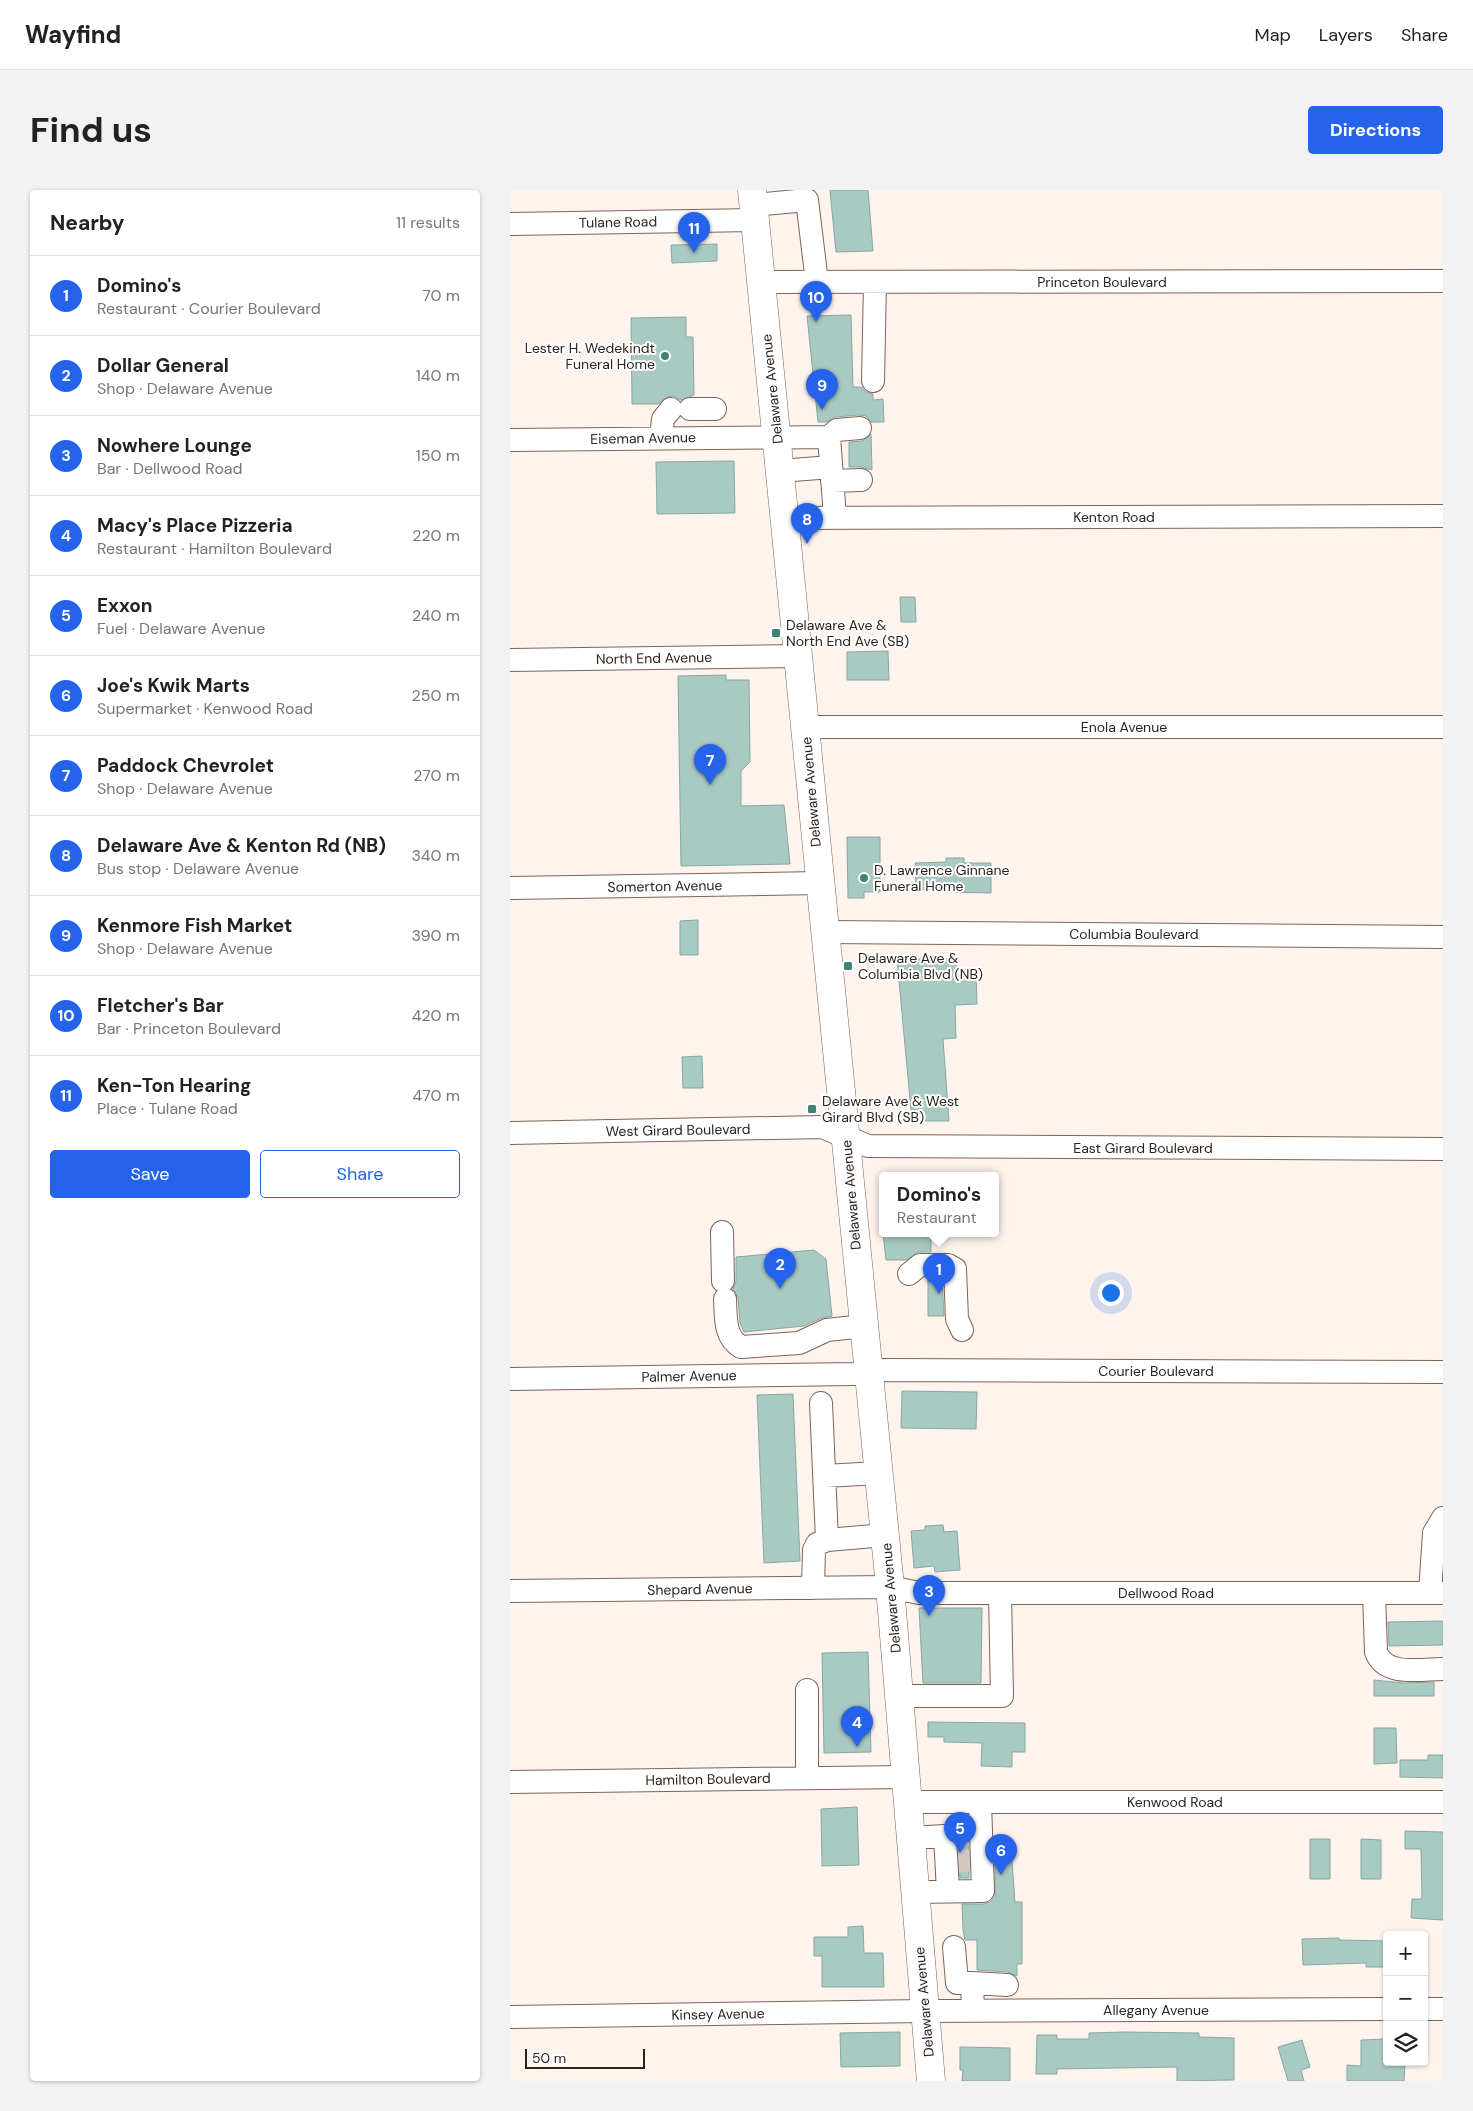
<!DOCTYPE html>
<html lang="en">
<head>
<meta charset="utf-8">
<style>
	body { margin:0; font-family:"DM Sans",sans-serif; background:#f2f2f2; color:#222 }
	.controls { position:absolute; right:15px; bottom:15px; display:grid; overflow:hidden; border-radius:5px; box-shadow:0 1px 4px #0004 }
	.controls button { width:45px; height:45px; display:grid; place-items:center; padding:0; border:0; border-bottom:1px solid #e0e0e0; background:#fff; color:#222; font:25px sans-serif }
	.scale { position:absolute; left:15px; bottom:12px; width:120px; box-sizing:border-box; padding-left:5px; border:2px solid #2c231d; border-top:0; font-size:14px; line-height:18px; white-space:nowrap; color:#2c231d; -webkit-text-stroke:4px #fff; paint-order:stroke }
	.you { position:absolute; left:600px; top:1102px; width:18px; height:18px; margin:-12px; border:4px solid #fff; border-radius:50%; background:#1a73e8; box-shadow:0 0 0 8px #1a73e833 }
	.badge { display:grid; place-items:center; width:32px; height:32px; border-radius:50%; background:#2563eb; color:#fff; font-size:16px; font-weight:700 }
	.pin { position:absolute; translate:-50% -41px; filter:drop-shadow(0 1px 2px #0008) }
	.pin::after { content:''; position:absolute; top:26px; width:18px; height:15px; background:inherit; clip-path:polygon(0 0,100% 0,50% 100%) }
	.popup { position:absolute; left:369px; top:982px; width:120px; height:65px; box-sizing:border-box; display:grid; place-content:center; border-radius:5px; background:#fff; filter:drop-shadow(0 1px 4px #0005); font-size:16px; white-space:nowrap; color:#767676 }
	.popup b { font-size:19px; color:#222 }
	.popup::after { content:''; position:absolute; left:50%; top:100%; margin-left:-10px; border:10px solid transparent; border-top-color:#fff }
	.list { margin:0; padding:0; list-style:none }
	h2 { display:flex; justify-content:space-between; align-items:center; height:65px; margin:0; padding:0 20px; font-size:21px }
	h2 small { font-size:16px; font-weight:400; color:#767676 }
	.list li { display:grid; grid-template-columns:32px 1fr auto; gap:15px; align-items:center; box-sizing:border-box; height:80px; padding:0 20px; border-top:1px solid #e0e0e0 }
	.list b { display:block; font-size:19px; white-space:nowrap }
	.list p { margin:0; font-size:16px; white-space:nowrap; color:#767676 }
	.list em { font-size:16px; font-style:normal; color:#767676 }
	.actions { display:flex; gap:10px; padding:15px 20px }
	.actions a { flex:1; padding:11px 0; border:1px solid #2563eb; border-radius:5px; text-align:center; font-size:18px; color:#2563eb }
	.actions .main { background:#2563eb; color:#fff }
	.icon { flex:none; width:28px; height:28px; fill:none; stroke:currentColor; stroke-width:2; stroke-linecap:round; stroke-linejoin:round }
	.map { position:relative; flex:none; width:933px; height:1891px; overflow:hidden; border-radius:5px }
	header { display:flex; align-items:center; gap:30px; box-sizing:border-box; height:70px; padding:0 25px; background:#fff; border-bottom:1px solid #e0e0e0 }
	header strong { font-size:24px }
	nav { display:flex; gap:28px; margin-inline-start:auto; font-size:18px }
	.intro { display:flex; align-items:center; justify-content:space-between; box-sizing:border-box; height:120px; padding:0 30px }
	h1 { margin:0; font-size:35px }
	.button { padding:12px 22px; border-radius:5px; background:#2563eb; color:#fff; font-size:18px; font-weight:700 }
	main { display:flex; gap:30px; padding:0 30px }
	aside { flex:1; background:#fff; border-radius:5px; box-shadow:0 1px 4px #0004 }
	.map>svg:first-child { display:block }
</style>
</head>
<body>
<header>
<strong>Wayfind</strong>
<nav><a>Map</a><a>Layers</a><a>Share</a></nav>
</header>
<div class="intro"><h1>Find us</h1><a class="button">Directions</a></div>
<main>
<aside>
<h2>Nearby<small>11 results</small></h2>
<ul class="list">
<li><span class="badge">1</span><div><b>Domino's</b><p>Restaurant · Courier Boulevard</p></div><em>70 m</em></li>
<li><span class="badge">2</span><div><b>Dollar General</b><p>Shop · Delaware Avenue</p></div><em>140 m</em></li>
<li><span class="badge">3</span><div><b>Nowhere Lounge</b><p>Bar · Dellwood Road</p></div><em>150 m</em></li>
<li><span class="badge">4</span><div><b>Macy's Place Pizzeria</b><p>Restaurant · Hamilton Boulevard</p></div><em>220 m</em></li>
<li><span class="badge">5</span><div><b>Exxon</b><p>Fuel · Delaware Avenue</p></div><em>240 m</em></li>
<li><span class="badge">6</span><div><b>Joe's Kwik Marts</b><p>Supermarket · Kenwood Road</p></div><em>250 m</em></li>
<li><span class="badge">7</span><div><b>Paddock Chevrolet</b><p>Shop · Delaware Avenue</p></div><em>270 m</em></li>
<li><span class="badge">8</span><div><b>Delaware Ave &amp; Kenton Rd (NB)</b><p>Bus stop · Delaware Avenue</p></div><em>340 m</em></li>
<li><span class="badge">9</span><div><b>Kenmore Fish Market</b><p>Shop · Delaware Avenue</p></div><em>390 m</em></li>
<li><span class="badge">10</span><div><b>Fletcher's Bar</b><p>Bar · Princeton Boulevard</p></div><em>420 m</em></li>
<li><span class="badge">11</span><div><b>Ken-Ton Hearing</b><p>Place · Tulane Road</p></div><em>470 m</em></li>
</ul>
<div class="actions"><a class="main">Save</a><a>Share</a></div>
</aside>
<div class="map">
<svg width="933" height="1891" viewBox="0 0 933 1891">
	<rect width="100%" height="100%" fill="#fff3ed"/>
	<!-- building -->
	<path fill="#a9cac3" stroke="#87a7a1" d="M320,0h38l5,61 -37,1z
		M207,54v17l-45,2 -1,-18z
		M341,125l2,72h8l5,5 7,2v6l10,-1 1,23h-13l-5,-6 -7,-1 -23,2 -10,5h-8l-11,-106z
		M176,127v20h7l1,58 -13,5 -8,-4 -6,1 -9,7h-26l-1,-86z
		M361,244l1,36 -11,-3h-12v-25l13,-1z
		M224,271l1,52 -78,1 -1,-52z
		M390,407h15l1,25h-15z
		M378,461l1,29h-42v-28z
		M216,485v5h23l1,82 -9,9v35l43,-1 6,59 -109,2 -3,-190z
		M337,647h33v55h-16v6h-16z
		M436,668h18v5h27v30l-45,-1v-3l-30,1 -1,-27 31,-1z
		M188,730v35h-18v-34z
		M387,769h60v15l19,-1 1,31 -22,1 1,33 -13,1 6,82h-37z
		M192,866l1,32h-20l-1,-31z
		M373,1043h48v19h-12l-13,8h-20z
		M304,1060l12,9 6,57 -10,2 -18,8 -60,6 -4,-9 -2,-25 -5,-9 3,-8v-24z
		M418,1088h14l2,38h-16z
		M392,1201l75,1 -1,37 -75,-1z
		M283,1204l7,167 -36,2 -7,-168z
		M433,1335l1,7 13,-1 3,39 -25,2 -1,-6 -20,2 -3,-37 14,-1v-4z
		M409,1418h63l-1,75h-58z
		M933,1431v24l-54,1 -1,-24z
		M358,1462l3,100 -47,1 -2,-100z
		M864,1490l30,3 30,-1v14h-60z
		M418,1532l97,1v29h-13v15l-31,-1 1,-23 -38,-1v-5h-16z
		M864,1538h22l1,35 -23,1z
		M918,1565h15v23l-43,-1v-17h28z
		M347,1617l2,58 -37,1 -1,-57z
		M458,1632l1,56h-9l-2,-43 -2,-7 -7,-5z
		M895,1641l38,1v88l-32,-2 1,-19h10l-1,-50h-16z
		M800,1649h20v40h-20z
		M851,1649l20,1v39h-20z
		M501,1658l4,54h7v62h-5v12l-9,-4 -31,-2v-30h-12l-2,-10 -1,-26h22l6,-2 5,-5v-48z
		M353,1736l1,27h19l1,34h-62v-31h-8v-19h34v-10z
		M829,1748v2l48,1v26h-21v-4l-63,2 -1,-26z
		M390,1842v34l-59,1 -1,-34z
		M614,1842l75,1v4l35,1v42l-57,1v-14l-120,2v5h-21l1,-39h20v4h32v-6z
		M877,1849v23h18l-1,19h-57v-16l14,1v-26z
		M792,1850l8,27 -9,3 3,11h-16l-10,-34z
		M450,1857l50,1v33h-48l1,-11h-3z"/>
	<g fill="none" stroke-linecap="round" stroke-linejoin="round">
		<!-- minor-tunnel -->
		<path stroke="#d5c9c3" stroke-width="22" stroke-dasharray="22 11" stroke-linecap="butt" d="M440,1646l19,-1
			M442,1672l19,-2"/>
		<defs>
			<path id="minor" d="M244,15l53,-5 10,82
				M0,34l245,-4
				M251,92l682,-1
				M363,191l2,-99
				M180,219h25
				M319,247l8,-7 23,-2
				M151,248l2,-19 8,-10
				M0,250l319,-3 6,80
				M270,281l51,-4
				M322,291l29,-1
				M274,328l659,-2
				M0,470l288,-4
				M295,537h638
				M0,698l310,-5
				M315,742l618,5
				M0,943l312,-6 46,19 575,3
				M212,1042l1,49
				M399,1084l11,-9h28l7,4 2,50 5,11
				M215,1109c1,18 -1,38 16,48l58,-4 28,-13 37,-4
				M0,1189l345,-5 28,-4 560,2
				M311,1213l6,137
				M315,1286l53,-3
				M303,1398l1,-38 3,-6 10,-4 58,-5
				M0,1401l380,-4 29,6h524
				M864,1403l2,59c9,25 45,17 67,17
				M920,1403l4,-60 9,-15
				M297,1500v88
				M389,1506h103l-2,-103
				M0,1592l396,-5
				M398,1612h535
				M400,1648l35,-2 3,55
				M405,1702l68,-1 -3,-89
				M444,1757l3,36h15l1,27
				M462,1793l35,2
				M914,1819h19
				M0,1827l415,-6 462,-2"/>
			<path id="major" d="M242,0l138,1397 41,494"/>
		</defs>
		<!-- minor casing -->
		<use href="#minor" stroke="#7b6457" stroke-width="24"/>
		<!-- major casing -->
		<use href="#major" stroke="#7b6457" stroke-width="29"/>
		<!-- minor -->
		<use href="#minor" stroke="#fff" stroke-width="22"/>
		<!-- major -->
		<use href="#major" stroke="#fff" stroke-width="28"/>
	</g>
	<!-- markers -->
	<g fill="#3e8378" stroke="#fff" stroke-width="2">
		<circle cx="155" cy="166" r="5"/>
		<rect x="261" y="438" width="10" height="10" rx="2.5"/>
		<circle cx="354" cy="688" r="5"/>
		<rect x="333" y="771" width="10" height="10" rx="2.5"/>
		<rect x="297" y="914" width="10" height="10" rx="2.5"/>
	</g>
	<g text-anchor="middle" stroke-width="4" stroke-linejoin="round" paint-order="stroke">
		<!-- street labels -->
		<g font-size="14" fill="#2c231d" stroke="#fff">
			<text transform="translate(108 32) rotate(-1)" y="5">Tulane Road</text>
			<text x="592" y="97">Princeton Boulevard</text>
			<text transform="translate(262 199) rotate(-96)" y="5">Delaware Avenue</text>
			<text transform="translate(133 248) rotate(-1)" y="5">Eiseman Avenue</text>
			<text x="604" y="332">Kenton Road</text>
			<text transform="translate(144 468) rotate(-1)" y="5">North End Avenue</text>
			<text x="614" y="542">Enola Avenue</text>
			<text transform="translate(301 602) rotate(-95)" y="5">Delaware Avenue</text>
			<text transform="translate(155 696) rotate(-1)" y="5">Somerton Avenue</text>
			<text x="624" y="749">Columbia Boulevard</text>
			<text transform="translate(168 940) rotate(-1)" y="5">West Girard Boulevard</text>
			<text x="633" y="963">East Girard Boulevard</text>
			<text transform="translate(341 1005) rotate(-95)" y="5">Delaware Avenue</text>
			<text x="646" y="1186">Courier Boulevard</text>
			<text transform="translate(179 1186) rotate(-1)" y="5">Palmer Avenue</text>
			<text transform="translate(190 1399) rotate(-1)" y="5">Shepard Avenue</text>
			<text x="656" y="1408">Dellwood Road</text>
			<text transform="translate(381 1408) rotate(-95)" y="5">Delaware Avenue</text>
			<text transform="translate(198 1589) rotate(-1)" y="5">Hamilton Boulevard</text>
			<text x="665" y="1617">Kenwood Road</text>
			<text transform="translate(414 1812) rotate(-95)" y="5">Delaware Avenue</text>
			<text x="646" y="1825">Allegany Avenue</text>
			<text transform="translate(208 1824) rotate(-1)" y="5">Kinsey Avenue</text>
		</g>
		<!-- poi labels -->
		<g font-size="14" fill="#2c231d" stroke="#fff" text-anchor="start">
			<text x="145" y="163" text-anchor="end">Lester H. Wedekindt<tspan x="145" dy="16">Funeral Home</tspan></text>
			<text x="276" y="440">Delaware Ave &amp;<tspan x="276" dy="16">North End Ave (SB)</tspan></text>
			<text x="364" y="685">D. Lawrence Ginnane<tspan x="364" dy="16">Funeral Home</tspan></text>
			<text x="348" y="773">Delaware Ave &amp;<tspan x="348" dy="16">Columbia Blvd (NB)</tspan></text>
			<text x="312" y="916">Delaware Ave &amp; West<tspan x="312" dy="16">Girard Blvd (SB)</tspan></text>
		</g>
	</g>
</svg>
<div class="controls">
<button>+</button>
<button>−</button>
<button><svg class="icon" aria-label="layers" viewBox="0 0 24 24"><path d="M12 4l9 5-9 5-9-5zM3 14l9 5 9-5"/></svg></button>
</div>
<div class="scale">50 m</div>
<div class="you"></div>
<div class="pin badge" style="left:429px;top:1104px">1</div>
<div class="popup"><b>Domino's</b>Restaurant</div>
<div class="pin badge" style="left:270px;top:1099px">2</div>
<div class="pin badge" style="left:419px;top:1426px">3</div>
<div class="pin badge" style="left:347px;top:1557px">4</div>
<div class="pin badge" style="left:450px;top:1663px">5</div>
<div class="pin badge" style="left:491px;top:1685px">6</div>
<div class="pin badge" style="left:200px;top:595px">7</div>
<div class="pin badge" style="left:297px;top:354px">8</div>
<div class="pin badge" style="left:312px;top:220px">9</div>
<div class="pin badge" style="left:306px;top:132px">10</div>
<div class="pin badge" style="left:184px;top:63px">11</div>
</div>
</main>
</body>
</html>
